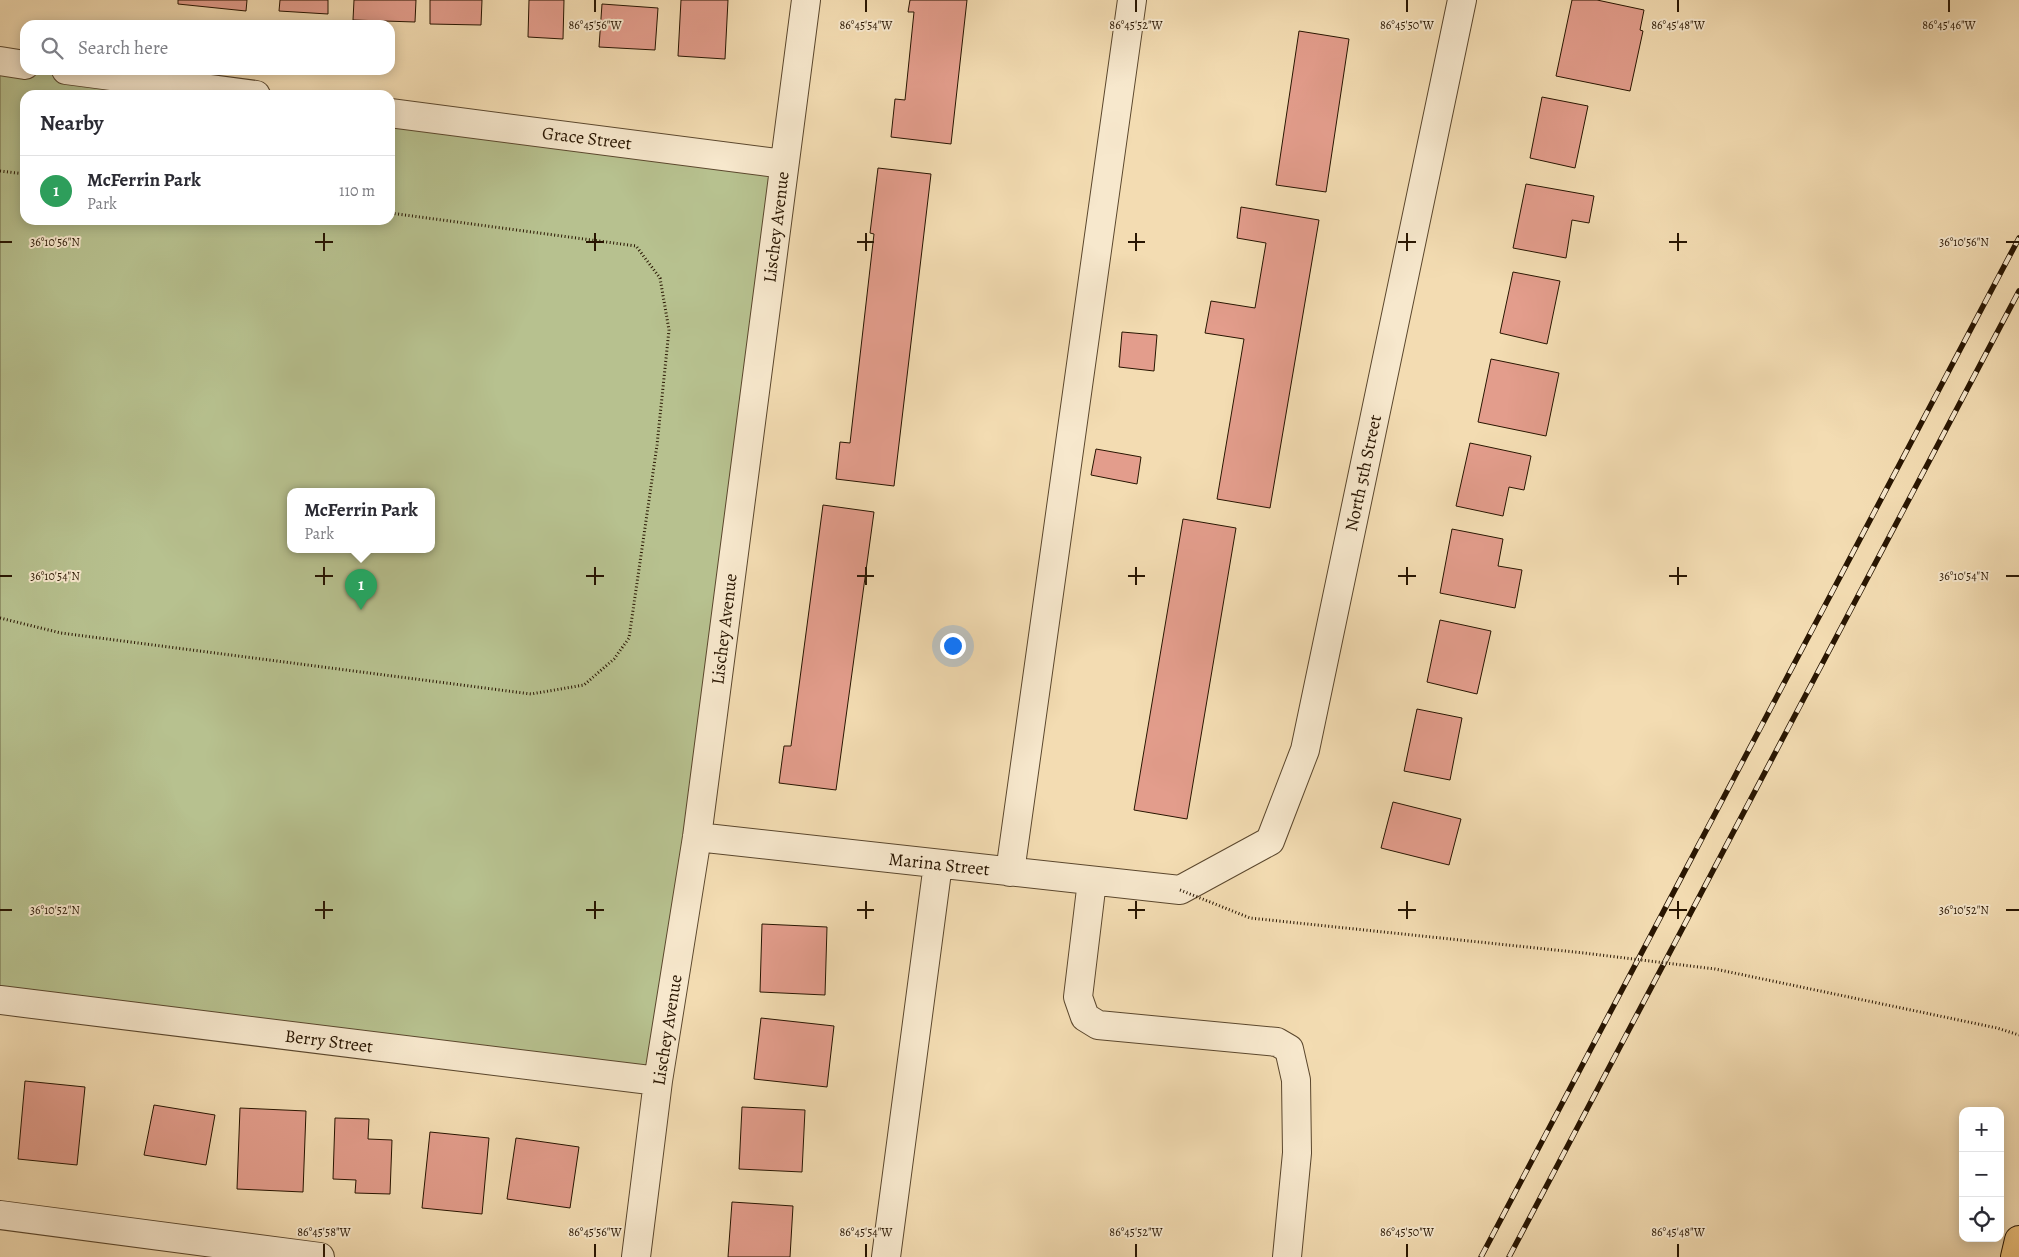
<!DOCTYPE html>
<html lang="en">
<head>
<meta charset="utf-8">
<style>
	body { margin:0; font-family:Alegreya,serif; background:#f2f2f3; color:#2b2b33 }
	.controls { position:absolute; right:15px; bottom:15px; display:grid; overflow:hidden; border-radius:10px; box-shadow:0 2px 12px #0003 }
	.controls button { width:45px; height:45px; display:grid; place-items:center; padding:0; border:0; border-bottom:1px solid #e1e1e2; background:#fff; color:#2b2b33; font:25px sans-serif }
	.you { position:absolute; left:952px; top:645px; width:18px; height:18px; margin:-12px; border:4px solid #fff; border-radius:50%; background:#1a73e8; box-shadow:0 0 0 8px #1a73e833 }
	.badge { display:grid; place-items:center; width:32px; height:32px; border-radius:50%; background:#8f2418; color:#fff; font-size:16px; font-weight:700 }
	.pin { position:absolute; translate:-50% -41px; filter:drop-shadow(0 1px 2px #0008) }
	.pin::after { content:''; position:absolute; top:26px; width:18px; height:15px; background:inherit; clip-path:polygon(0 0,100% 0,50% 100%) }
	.popup { position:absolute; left:287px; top:488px; width:148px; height:65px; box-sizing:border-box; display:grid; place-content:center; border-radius:10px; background:#fff; filter:drop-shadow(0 1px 4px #0005); font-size:16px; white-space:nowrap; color:#7c7c81 }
	.popup b { font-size:19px; color:#2b2b33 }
	.popup::after { content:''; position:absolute; left:50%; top:100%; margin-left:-10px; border:10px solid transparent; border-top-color:#fff }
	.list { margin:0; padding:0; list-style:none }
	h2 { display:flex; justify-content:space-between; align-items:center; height:65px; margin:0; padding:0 20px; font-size:21px }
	h2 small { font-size:16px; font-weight:400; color:#7c7c81 }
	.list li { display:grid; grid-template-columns:32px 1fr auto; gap:15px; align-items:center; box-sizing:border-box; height:70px; padding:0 20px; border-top:1px solid #e1e1e2 }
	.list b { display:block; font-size:19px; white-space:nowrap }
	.list p { margin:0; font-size:16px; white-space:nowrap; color:#7c7c81 }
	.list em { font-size:16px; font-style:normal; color:#7c7c81 }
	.icon { flex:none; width:28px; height:28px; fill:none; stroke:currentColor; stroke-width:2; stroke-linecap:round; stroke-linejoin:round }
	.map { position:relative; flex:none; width:2019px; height:1257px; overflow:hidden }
	.search { position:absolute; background:#fff; box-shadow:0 2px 12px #0003; left:20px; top:20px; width:375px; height:55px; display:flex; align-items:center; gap:12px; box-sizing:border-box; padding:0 18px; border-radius:15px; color:#7c7c81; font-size:19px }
	.panel { position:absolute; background:#fff; box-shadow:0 2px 12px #0003; left:20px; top:90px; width:375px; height:135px; border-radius:15px }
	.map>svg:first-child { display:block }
</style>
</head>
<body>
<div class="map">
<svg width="2019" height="1257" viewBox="0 0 2019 1257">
	<rect width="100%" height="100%" fill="#f3dcb2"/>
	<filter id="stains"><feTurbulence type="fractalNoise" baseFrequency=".004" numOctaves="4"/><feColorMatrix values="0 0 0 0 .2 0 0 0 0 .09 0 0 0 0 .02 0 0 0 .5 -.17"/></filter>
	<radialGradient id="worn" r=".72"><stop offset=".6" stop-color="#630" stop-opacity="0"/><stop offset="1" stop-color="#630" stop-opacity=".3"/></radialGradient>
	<!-- green -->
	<path fill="#b7c18f" stroke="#706b48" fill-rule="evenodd" d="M0,66l230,29h-205v125h365v-105l394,49 -126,917 -658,-81zM291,491h140v58h-140z"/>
	<!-- building -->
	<path fill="#e39d8c" stroke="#281501" d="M178,0h69l-1,11 -68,-7z
		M280,0h48v14l-49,-3z
		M354,0h62l-1,22 -62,-2z
		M430,0h52l-1,25 -51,-1z
		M529,0h35l-1,39 -35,-2z
		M681,0h47l-3,59 -47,-3z
		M910,0h57l-16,144 -60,-7 4,-38 10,1 9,-88h-6z
		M1572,0h25l47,10 -4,20 3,1 -13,60 -74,-15z
		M602,4l56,4 -3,42 -56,-3z
		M1299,31l50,8 -23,153 -50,-7z
		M1542,97l46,9 -13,62 -45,-10z
		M878,168l53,6 -37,312 -58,-7 4,-37 10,1 24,-209 -4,-1z
		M1526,184l68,12 -5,27 -17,-3 -6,38 -53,-10z
		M1241,207l78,13 -49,288 -53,-9 27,-160 -39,-6 6,-32 44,7 11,-65 -29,-5z
		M1513,272l47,9 -13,63 -47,-11z
		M1122,332l35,3 -3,36 -35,-4z
		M1491,359l68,14 -13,63 -68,-14z
		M1470,443l61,13 -7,34 -15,-3 -6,29 -47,-10z
		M1096,449l45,8 -4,27 -46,-9z
		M823,505l51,7 -38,278 -57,-7 5,-37h7z
		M1183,519l53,9 -49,291 -53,-9z
		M1452,529l51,10 -5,27 24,4 -7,38 -75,-15z
		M1440,620l51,11 -14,63 -50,-12z
		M1417,709l45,9 -12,62 -46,-9z
		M1393,802l68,17 -12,46 -68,-17z
		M762,924l65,3 -2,68 -65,-3z
		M761,1018l73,8 -7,61 -73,-8z
		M25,1081l60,6 -8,78 -59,-6z
		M154,1105l61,10 -9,50 -62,-10z
		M742,1107l63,3 -3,62 -63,-3z
		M240,1108l66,3 -3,81 -66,-3z
		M335,1118l34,1 -1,20 24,1 -2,54 -35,-1 1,-13 -23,-1z
		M430,1132l59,6 -7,76 -60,-6z
		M516,1138l63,9 -9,61 -63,-9z
		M732,1202l61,4 -3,51h-62z"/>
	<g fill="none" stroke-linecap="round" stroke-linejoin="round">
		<defs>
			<path id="minor" d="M0,61l25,4
				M66,70l190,25
				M390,113l394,51
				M697,837l483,53 90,-49 35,-91 157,-750
				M1010,872l122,-872
				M1092,881l-14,116 7,20 13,8 179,17 12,7 7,31 1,73 -10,104
				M0,1000l658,81
				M0,1215l320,42
				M636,1257l22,-176 39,-244 109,-837
				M886,1257l52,-393"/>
			<path id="highway" d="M2015,1257l4,-17"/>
		</defs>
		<!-- minor casing -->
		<use href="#minor" stroke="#5b472d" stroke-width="30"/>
		<!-- highway casing -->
		<use href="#highway" stroke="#281501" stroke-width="30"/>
		<!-- path -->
		<path stroke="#281501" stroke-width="3" stroke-dasharray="1 2.5" stroke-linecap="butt" d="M0,171l25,3
			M0,618l61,15 470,61 53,-9 30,-26 15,-21 28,-193 12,-115 -9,-52 -24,-32 -246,-33"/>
		<!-- minor -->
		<use href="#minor" stroke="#f7e8cd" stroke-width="28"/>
		<!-- highway -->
		<use href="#highway" stroke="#eabe79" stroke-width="28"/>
		<defs>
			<path id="rail" d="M1481,1257l538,-1019
				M1509,1257l510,-966"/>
		</defs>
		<!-- rail casing -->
		<use href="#rail" stroke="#281501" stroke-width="5.5"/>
		<!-- rail -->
		<use href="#rail" stroke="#f7e8cd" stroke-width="4" stroke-dasharray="11" stroke-linecap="butt"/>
		<!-- path-bridge -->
		<path stroke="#281501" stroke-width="3" stroke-dasharray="1 2.5" stroke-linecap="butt" d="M1180,890l70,28 334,35 131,16 282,59 22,7"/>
	</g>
	<!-- ticks -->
	<path fill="none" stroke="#281501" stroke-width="2" d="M595,0v12M866,0v12M1136,0v12M1407,0v12M1678,0v12M1949,0v12M324,233v18M595,233v18M866,233v18M1136,233v18M1407,233v18M1678,233v18M0,242h12M315,242h18M586,242h18M857,242h17M1128,242h17M1398,242h18M1669,242h18M2006,242h13M324,567v18M595,567v18M866,567v18M1136,567v18M1407,567v18M1678,567v18M0,576h12M315,576h18M586,576h18M857,576h17M1128,576h17M1398,576h18M1669,576h18M2006,576h13M324,901v18M595,901v18M866,901v18M1136,901v18M1407,901v18M1678,901v18M0,910h12M315,910h18M586,910h18M857,910h17M1128,910h17M1398,910h18M1669,910h18M2006,910h13M324,1244v13M595,1244v13M866,1244v13M1136,1244v13M1407,1244v13M1678,1244v13"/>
	<g text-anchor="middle" stroke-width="4" stroke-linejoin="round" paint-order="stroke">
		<!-- street labels -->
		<g font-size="18" fill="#281501" stroke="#f7e8cd">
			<text transform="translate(587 138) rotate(7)" y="6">Grace Street</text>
			<text transform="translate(776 227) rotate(-83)" y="6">Lischey Avenue</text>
			<text transform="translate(1363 473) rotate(-78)" y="6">North 5th Street</text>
			<text transform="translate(724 629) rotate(-83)" y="6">Lischey Avenue</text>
			<text transform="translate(939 864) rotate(6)" y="6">Marina Street</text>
			<text transform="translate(667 1030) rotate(-81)" y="6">Lischey Avenue</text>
			<text transform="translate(329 1041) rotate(7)" y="6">Berry Street</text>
		</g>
	</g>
	<g font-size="12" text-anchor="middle" fill="#281501" stroke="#f7e8cd" stroke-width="4" stroke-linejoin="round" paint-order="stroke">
		<text x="595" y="29">86°45'56"W</text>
		<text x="866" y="29">86°45'54"W</text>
		<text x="1136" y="29">86°45'52"W</text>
		<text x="1407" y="29">86°45'50"W</text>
		<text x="1678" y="29">86°45'48"W</text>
		<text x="1949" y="29">86°45'46"W</text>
		<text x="55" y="246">36°10'56"N</text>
		<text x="1964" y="246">36°10'56"N</text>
		<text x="55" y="580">36°10'54"N</text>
		<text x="1964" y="580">36°10'54"N</text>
		<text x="55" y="914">36°10'52"N</text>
		<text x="1964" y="914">36°10'52"N</text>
		<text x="324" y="1236">86°45'58"W</text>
		<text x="595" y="1236">86°45'56"W</text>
		<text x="866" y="1236">86°45'54"W</text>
		<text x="1136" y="1236">86°45'52"W</text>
		<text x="1407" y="1236">86°45'50"W</text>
		<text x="1678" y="1236">86°45'48"W</text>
	</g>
	<rect width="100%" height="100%" filter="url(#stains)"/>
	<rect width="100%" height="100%" fill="url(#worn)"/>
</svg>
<div class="controls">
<button>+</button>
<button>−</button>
<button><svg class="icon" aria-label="locate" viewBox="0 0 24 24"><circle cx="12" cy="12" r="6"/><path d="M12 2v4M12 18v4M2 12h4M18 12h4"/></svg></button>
</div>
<div class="you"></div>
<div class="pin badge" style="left:361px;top:610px;background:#2e9e5b">1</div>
<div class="popup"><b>McFerrin Park</b>Park</div>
<div class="search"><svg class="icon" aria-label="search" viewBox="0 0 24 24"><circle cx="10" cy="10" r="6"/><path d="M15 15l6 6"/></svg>Search here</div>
<section class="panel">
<h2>Nearby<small></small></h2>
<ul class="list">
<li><span class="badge" style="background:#2e9e5b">1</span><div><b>McFerrin Park</b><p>Park</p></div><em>110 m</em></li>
</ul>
</section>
</div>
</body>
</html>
